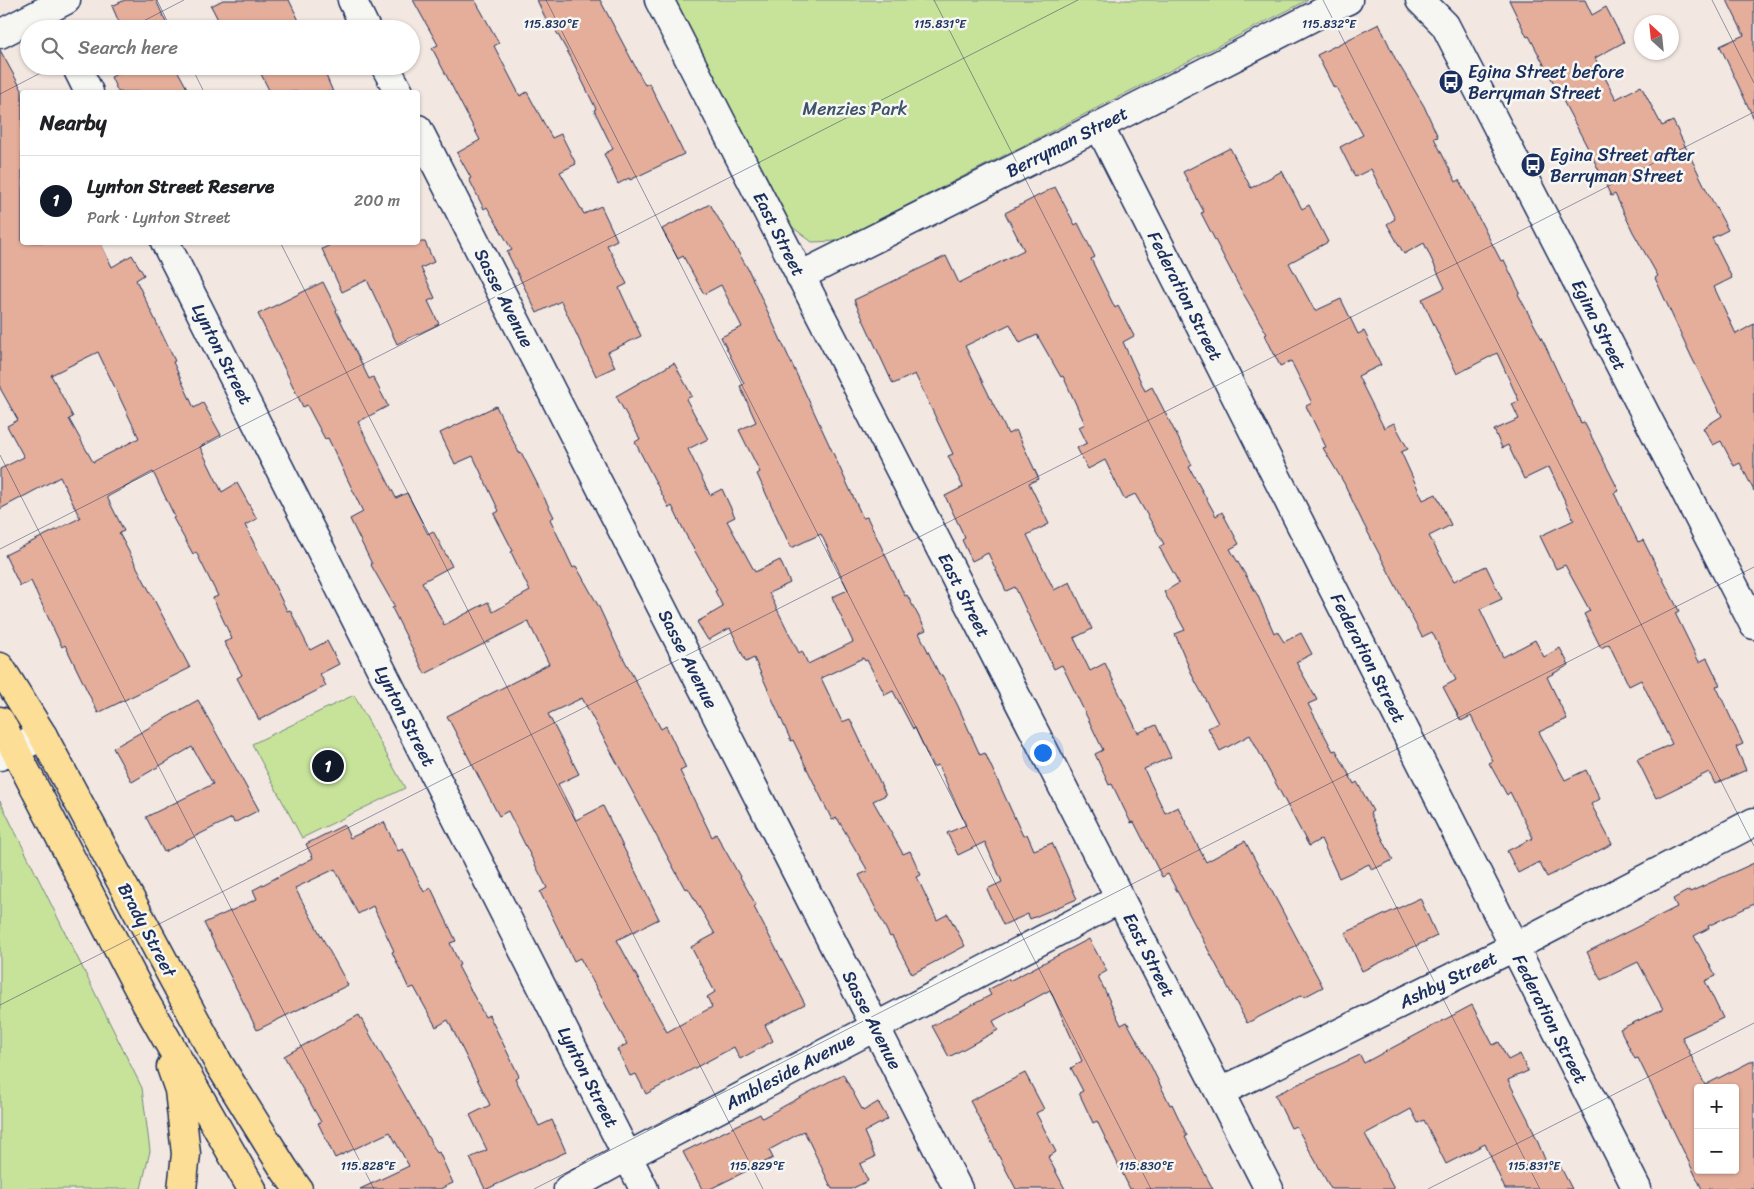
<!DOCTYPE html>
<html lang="en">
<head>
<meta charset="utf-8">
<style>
	body { margin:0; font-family:Sriracha,sans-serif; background:#f6f6f6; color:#202124 }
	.controls { position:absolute; right:15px; bottom:15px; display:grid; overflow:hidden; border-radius:5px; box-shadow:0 1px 4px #0004 }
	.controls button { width:45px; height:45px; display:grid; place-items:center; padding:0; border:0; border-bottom:1px solid #e0e0e0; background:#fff; color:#202124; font:25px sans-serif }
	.compass { position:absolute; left:1634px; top:15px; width:45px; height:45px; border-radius:50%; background:#fff; box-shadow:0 1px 4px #0004; rotate:333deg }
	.you { position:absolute; left:1042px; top:752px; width:18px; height:18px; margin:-12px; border:4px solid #fff; border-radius:50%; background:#1a73e8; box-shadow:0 0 0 8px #1a73e833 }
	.badge { display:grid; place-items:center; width:32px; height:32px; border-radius:50%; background:#111827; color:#fff; font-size:16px; font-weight:700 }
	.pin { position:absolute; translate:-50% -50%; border:2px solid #fff; box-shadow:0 1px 5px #0006 }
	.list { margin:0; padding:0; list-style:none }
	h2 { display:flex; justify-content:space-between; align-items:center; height:65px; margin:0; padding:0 20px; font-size:21px }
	h2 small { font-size:16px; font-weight:400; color:#757577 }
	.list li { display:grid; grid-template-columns:32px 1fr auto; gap:15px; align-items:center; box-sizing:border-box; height:90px; padding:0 20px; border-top:1px solid #e0e0e0 }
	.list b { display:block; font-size:19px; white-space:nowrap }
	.list p { margin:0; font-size:16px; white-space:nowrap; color:#757577 }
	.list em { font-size:16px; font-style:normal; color:#757577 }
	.icon { flex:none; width:28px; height:28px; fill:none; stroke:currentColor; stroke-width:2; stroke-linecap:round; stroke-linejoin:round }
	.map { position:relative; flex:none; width:1754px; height:1189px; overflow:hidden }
	.search { position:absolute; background:#fff; box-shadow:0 1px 4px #0004; left:20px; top:20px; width:400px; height:55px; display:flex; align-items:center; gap:12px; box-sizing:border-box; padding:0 18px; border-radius:28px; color:#757577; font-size:19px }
	.panel { position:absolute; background:#fff; box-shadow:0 1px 4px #0004; left:20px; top:90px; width:400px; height:155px; border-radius:5px }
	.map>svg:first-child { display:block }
</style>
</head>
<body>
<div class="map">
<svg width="1754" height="1189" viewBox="0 0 1754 1189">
	<rect width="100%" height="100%" fill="#f3e8e1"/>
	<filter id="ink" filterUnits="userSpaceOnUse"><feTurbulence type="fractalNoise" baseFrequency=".02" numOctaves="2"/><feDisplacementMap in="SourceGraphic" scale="10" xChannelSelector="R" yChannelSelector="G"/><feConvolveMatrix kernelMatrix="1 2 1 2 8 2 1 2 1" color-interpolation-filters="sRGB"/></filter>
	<g filter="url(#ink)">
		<!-- green -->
		<path fill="#c7e39a" stroke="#71897c" d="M675,0h633l-471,241 -25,1 -21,-16z
			M354,695l51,93 -103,50 -50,-94z
			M0,801l142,287 8,63 -9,38h-141z"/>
		<!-- building -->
		<path fill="#e5ae9b" stroke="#1b2f5e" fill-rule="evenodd" d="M125,0h31l13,29h-47l-10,-23z
			M223,0h66l14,29h-80l-12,-23z
			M413,0h62l24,43 -5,3 26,50 7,-4 25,46 9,-4 15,30 -16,8 24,42 17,-8 16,34 -10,5 20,39 -8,4 22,48 -33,16 7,15 -19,9 -35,-75 -24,12 -30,-61 5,-2 -25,-43 -3,2 -15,-30 2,-1 -14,-25 23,-13 -48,-92 6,-3z
			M537,0h63l45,85 4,-2 35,71 -54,26 -1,-2 -11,6 -14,-30 9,-5 -19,-39 2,-1 -25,-51 -19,-34 -3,2z
			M1509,0h76l7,15 14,-8 18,35 -29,16 21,41 25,-13 21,40 11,-5 34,70 21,39 -16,8 20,40 -18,9 22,47 18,-10v167l-14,-28 -6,3 -13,-25 -8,4 -10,-17 19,-12 -30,-58 -37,-80 3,-2 -25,-44 -18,-38 -4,2 -20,-42 -62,-118 -2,1z
			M1727,0h27v119l-34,-73 24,-11z
			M1379,24l16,34 29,48 14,31 -4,1 22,44 3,-2 42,81 3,-1 16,33 -2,1 27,51 36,78 3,-1 35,69 -5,2 24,49 5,-2 36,71 -4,2 24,49 8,-4 13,27 -4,1 27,58 -7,3 10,23 -31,14 -6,-12 -53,26 -19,-39 35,-15 -31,-64 -12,6 -20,-42 -8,4 -17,-34 6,-3 -25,-46 -9,4 -16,-33 34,-16 -25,-53 -25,12 -16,-34 -6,3 -8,-18 25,-11 -7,-15 7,-3 -22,-48 -40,21 -35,-75 23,-11 -21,-45 -20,11 -17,-30 8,-5 -24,-50 -16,8 -15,-30 23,-12 -27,-48 -2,1 -17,-33z
			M0,50l22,40v152h78l12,25 20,-12 12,20 -8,5 39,81 -2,1 21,46 9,-5 18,32 -21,12 22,45 15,-9 20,36 -12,6 42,86 3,-1 20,40 17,-9 12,23 -19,10 6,12 -67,34 -22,-42 5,-3 -18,-33 8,-3 -19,-41 5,-2 -22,-44 -3,2 -20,-36 2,-1 -22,-45 -46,25 17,34 -5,2 71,135 -92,45 -33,-68 -3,2 -31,-66 -11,5 -15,-31 75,-37 -20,-41 -60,32v-40l24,-12 -17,-31 11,-6 -18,-32zM98,352l41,86 -46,24 -24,-43 4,-2 -22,-42z
			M135,66h40l14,26h-71l-7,-15z
			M257,66h65l11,26h-63z
			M1230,148l21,40 31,-17 20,38 7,-4 19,37 -39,21 26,48 26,-12 17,35 6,-3 17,34 -23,11 26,52 10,-5 14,26 -7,3 22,48 13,-6 15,31 -22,11 25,45 32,-15 16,33 -22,10 23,48 32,-17 9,17 16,-9 9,17 -22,12 20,42 -28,13 26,48 21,-10 14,29 -9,5 21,40 -65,33 -8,-15 -21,11 -11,-22 26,-13 -23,-46 -3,3 -18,-32 4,-2 -22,-45 -10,5 -18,-34 13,-7 -24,-48 -10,5 -25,-49 -34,-65 -19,-40 -21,-35 3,-1 -20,-41 6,-3 -21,-42 -11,5 -15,-31 2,-1 -27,-46 -39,-75 3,-1 -21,-40z
			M1055,187l20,38 3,-2 17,34 -4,2 24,49 3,-2 16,30 -11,6 22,49 7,-4 40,78 -3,2 27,49 6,-4 17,32 -9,5 28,47 16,37 3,-2 7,11 17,-9 11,21 -16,8 21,38 -9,4 25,47 3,-1 18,34 3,-2 16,29 -3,2 23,47 -21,10 -3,-6 -30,14 -18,-39 -12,7 -59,-111 -30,16 -12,-23 10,-5 -25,-46 -18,-43 10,-4 -21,-38 15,-9 -20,-36 5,-3 -29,-50 -11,5 -19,-39 -17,9 -11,-21 10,-5 -8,-16 6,-3 -22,-48 -2,1 -24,-42 -17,8 -10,-19 -45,22 43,88 8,-4 23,49 -10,4 20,41 -22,11 27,55 16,-8 22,47 -18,9 16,33 15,-8 33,70 18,-8 15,32 -27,12 21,44 13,-6 28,55 39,-21 78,146 -19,10 -2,-2 -55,28 -79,-149 -6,3 -28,-55 -3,1 -19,-39 -3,1 -14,-31 8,-4 -41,-85 -8,4 -39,-82 -9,4 -18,-38 -16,8 -10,-21 3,-2 -20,-42 18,-9 -15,-31 5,-2 -38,-80 -22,10 -39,-84 92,-44 13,27 65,-33 -19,-37z
			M710,204l38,65 115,249 4,-1 38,79 2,-1 19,35 -7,3 21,43 2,-1 16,31 22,49 5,-2 38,83 4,-2 7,16 18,-7 25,56 -47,20 -2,-5 -25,11 -16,-36 15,-7 -17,-40 -27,13 -11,-22 19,-8 -28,-60 -5,2 -18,-39 -2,1 -20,-38 -8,4 -18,-35 -2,1 -2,-3 -42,20 21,44 8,-3 36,76 -13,6 30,53 7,-3 11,24 -4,2 20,43 11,-6 17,32 -53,28 -20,-38 -2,1 -31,-62 9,-4 -31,-53 -5,2 -39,-80 -2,1 -37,-83 -8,4 -16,-34 -22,12 -11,-18 26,-15 -8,-16 2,-1 -29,-51 -16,-33 -3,2 -34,-66 5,-3 -24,-43 58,-33 18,33 -6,3 22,40 -20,10 22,46 12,-6 13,28 -8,4 28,51 25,-12 10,23 -21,10 30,60 3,-2 6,13 45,-22 -21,-45 16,-7 -27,-56 -30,14 -34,-74 3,-2 -21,-42 17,-8 -16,-36 4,-2 -23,-47 21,-10 -21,-42 -17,9 -21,-38 -5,3 -16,-30z
			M336,242h89l9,20 -13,6 14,30 -7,3 11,23 -42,20 -30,-64 -25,12 -20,-43z
			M323,282l14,28 -1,1 33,68 4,-2 15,29 -30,16 38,76 11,-5 21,41 5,-3 19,35 -30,16 22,43 44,-23 5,10 37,-21 -19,-39 2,-1 -19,-37 5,-3 -26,-55 -18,8 -15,-31 56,-27 23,47 2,-1 33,65 -4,2 23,49 3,-2 23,41 18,39 44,83 5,-3 20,42 -6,3 32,66 4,-3 40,71 -2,2 51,97 -40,21 8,16 -33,18 -6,-12 -88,47 -10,-20 -6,2 -13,-27 10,-5 -47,-86 -6,3 -34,-69 7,-4 -39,-77 -9,5 -52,-100 102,-52 -21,-43 -103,53 -33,-66 3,-1 -24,-42 1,-1 -22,-45 13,-7 -35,-74 -3,1 -18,-34 -4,2 -45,-93zM582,698l103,191 3,-1 27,46 -24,13 24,45 -8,5 5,10 -45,25 -50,-92 42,-21 -56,-113 -27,14 -18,-36 21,-10 -31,-60z
			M198,700l61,110 -25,13 -2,-5 -68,34 -18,-35 67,-33 -21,-37 -60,35 -19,-34z
			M384,822l14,29 5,-2 21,43 7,-4 25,53 -6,2 10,22 -2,1 27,51 4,-2 30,61 -4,2 24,48 13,-6 14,32 -79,37h-2l-15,-31 17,-8 -17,-35 20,-10 -42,-85 -12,7 -22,-40 -5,2 -17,-37 2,-1 -21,-45 -15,8 -23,-45 -40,19 53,97 -91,45 -53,-107 53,-24 -4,-9 60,-32 -7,-14 38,-19 6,13z
			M1754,863v41l-46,22 1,2 -15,8 22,40 -11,5 18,37 -41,19 23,48 49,-25v129h-52l-64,-131 -3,1 -15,-30 43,-20 -25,-47 -37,18 -14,-28 90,-45 -4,-8 16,-9 1,2zM1698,1088h37v82h-37z
			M1420,898l17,38 -75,35 -17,-38z
			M1089,939l18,32 -9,5 23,49 6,-3 24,44 19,39 2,-1 15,32 -2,1 28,52h-83l-33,-68 -4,2 -14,-30 4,-2 -12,-23 11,-7 -32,-71 -57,31 5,9 -49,27 -17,-31 59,-31 -3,-5 20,-11 1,2z
			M1472,1005l21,40 6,-3 9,18 12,-6 8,17 -20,9 21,41 20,48 10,-5 13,25h-67l-20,-45 -39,20 -22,-44 -6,3 -7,-14 -46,25 29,55h-63l-35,-63 -5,2 -16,-33 85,-40 4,8z
			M359,1015l78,138 2,-1 14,31 -13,6h-80l49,-23 -19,-34 -55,26 -17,-35 3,-1 -37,-66z
			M1025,1073l19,36 -8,4 20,39 -8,5 17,32h-49l-46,-88z
			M843,1074l20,37 15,-9 10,17 -24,13 11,25 -15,7 8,17 -17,8h-19l-28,-58 -35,19 4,8 -63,31h-8l-19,-37 77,-38 2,4z"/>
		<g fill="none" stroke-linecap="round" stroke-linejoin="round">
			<defs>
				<path id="minor" d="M352,0l14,29
					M659,0l610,1189
					M0,34l66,-34
					M76,66l13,26
					M385,66l14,26
					M1099,126l538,1063
					M418,129l540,1060
					M165,242l479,947
					M800,276l299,-150 233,-119 16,-7
					M0,756l43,-20
					M1220,1092l294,-145 240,-125
					M568,1189l60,-33 492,-257"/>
				<path id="tertiary" d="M1420,0l25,25 309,600"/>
				<path id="primary" d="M0,667l43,69 176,328 65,105 14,20
					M0,721l146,282 106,186
					M171,1067l8,23 7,64 -4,35"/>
			</defs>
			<!-- minor casing -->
			<use href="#minor" stroke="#1b2f5e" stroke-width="31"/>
			<!-- tertiary casing -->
			<use href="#tertiary" stroke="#1b2f5e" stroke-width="31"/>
			<!-- primary casing -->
			<use href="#primary" stroke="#1b2f5e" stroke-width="31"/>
			<!-- minor -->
			<use href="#minor" stroke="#f6f6f2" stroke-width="28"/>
			<!-- tertiary -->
			<use href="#tertiary" stroke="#f6f6f2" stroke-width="28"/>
			<!-- primary -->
			<use href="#primary" stroke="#fdde96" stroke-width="28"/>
		</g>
	</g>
	<!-- ticks -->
	<path fill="none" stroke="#1b2f5e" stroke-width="1" stroke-opacity="0.45" d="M157,0l14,29M546,0l605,1189M934,0l606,1189M1323,0l431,846M1712,0l42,83M128,29l56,-29M191,66l13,26M0,94l54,-28M280,242l483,947M0,455l374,734M0,549l1078,-549M0,1005l1754,-893M534,1189l1220,-622M1428,1189l326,-166"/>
	<!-- icons -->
	<defs>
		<symbol id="bus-disc" viewBox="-11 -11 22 22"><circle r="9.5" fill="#1b2f5e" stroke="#f6f6f2"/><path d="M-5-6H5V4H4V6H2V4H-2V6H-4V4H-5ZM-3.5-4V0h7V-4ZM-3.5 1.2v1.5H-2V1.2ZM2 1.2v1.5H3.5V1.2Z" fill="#fff"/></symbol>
	</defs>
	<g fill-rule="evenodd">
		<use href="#bus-disc" x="1437" y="68" width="28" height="28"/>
		<use href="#bus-disc" x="1519" y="151" width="28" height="28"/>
	</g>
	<g text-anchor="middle" stroke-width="5" stroke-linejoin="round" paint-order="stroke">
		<!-- poi labels -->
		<g font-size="18" fill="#1b2f5e" stroke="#f6f6f2" text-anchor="start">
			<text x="1468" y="78">Egina Street before<tspan x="1468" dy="21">Berryman Street</tspan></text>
			<text x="1550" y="161">Egina Street after<tspan x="1550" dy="21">Berryman Street</tspan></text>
		</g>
		<!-- park labels -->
		<g font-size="18" fill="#3d536a" stroke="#f6f6f2">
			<text x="855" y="115">Menzies Park</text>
		</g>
		<!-- street labels -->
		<g font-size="18" fill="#1b2f5e" stroke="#f6f6f2">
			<text transform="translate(1067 142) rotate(-27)" y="6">Berryman Street</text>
			<text transform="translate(779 234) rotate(63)" y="6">East Street</text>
			<text transform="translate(1185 296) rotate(63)" y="6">Federation Street</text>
			<text transform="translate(504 298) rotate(63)" y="6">Sasse Avenue</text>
			<text transform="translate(1599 325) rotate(63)" y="6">Egina Street</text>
			<text transform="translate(222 354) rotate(63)" y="6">Lynton Street</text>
			<text transform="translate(964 595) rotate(63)" y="6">East Street</text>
			<text transform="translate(1368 658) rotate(63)" y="6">Federation Street</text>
			<text transform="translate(688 659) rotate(63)" y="6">Sasse Avenue</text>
			<text transform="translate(405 716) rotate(63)" y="6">Lynton Street</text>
			<text transform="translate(147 930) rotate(62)" y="6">Brady Street</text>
			<text transform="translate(1149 955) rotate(63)" y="6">East Street</text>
			<text transform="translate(1448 980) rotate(-26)" y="6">Ashby Street</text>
			<text transform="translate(1550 1019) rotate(63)" y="6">Federation Street</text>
			<text transform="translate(872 1020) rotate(63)" y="6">Sasse Avenue</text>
			<text transform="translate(790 1071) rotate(-28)" y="6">Ambleside Avenue</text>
			<text transform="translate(588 1077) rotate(63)" y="6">Lynton Street</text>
		</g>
	</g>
	<g font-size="12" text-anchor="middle" fill="#1b2f5e" stroke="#f6f6f2" stroke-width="5" stroke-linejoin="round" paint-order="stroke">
		<text x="551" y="28">115.830°E</text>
		<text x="940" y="28">115.831°E</text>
		<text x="1329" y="28">115.832°E</text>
		<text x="368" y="1170">115.828°E</text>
		<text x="757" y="1170">115.829°E</text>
		<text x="1146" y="1170">115.830°E</text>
		<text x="1534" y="1170">115.831°E</text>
	</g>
</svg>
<div class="controls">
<button>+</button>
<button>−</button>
</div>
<svg class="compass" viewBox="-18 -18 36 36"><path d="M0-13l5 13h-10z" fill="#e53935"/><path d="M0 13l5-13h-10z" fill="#757577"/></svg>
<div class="you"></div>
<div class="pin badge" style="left:328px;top:766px">1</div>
<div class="search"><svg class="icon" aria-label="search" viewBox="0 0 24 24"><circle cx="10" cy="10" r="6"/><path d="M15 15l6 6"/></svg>Search here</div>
<section class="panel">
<h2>Nearby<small></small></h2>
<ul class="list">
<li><span class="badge">1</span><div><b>Lynton Street Reserve</b><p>Park · Lynton Street</p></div><em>200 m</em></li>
</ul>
</section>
</div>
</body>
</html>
